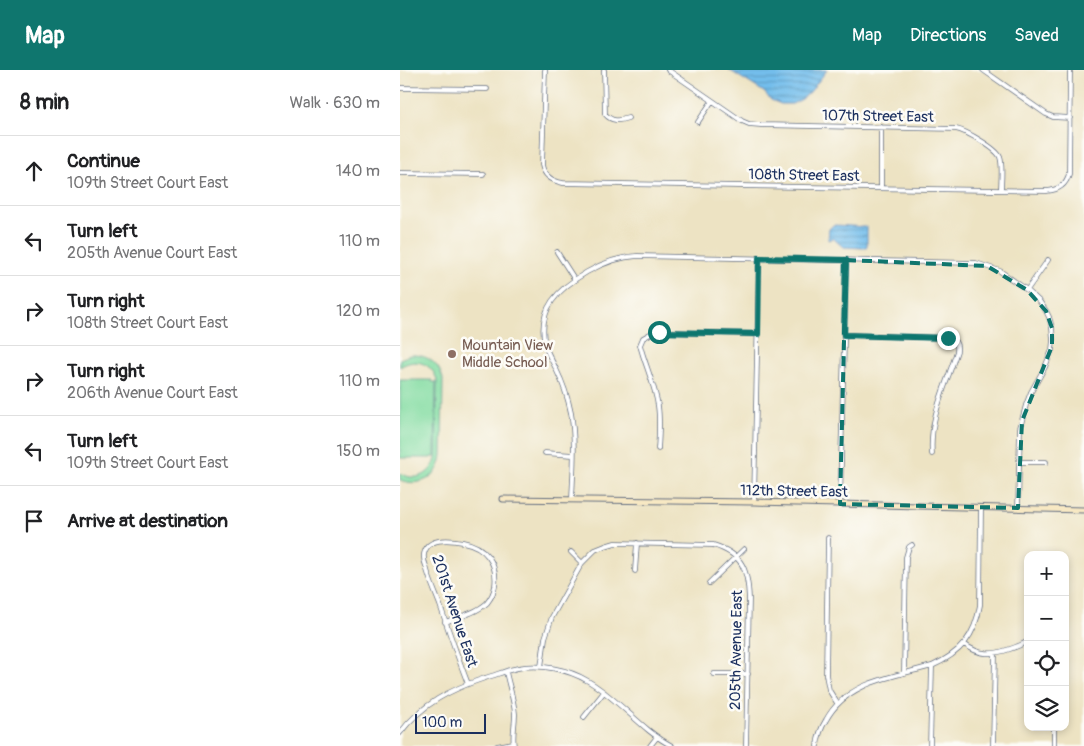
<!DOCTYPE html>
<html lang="en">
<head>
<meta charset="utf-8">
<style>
	body { margin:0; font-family:Pangolin,sans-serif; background:#f6f6f6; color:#202124 }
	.controls { position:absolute; right:15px; bottom:15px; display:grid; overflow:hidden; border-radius:10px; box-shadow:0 2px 8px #0003 }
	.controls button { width:45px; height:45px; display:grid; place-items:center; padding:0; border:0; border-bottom:1px solid #e0e0e0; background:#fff; color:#202124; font:25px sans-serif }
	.scale { position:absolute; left:15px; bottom:12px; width:71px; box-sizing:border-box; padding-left:5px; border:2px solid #1b2f5e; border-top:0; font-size:14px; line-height:18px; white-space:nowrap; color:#1b2f5e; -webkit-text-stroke:4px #fdfcf7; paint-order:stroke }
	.stop { position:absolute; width:15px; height:15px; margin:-11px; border:4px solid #0f766e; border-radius:50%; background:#fff }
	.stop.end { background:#0f766e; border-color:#fff; box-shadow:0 1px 5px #0008 }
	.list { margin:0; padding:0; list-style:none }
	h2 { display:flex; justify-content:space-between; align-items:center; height:65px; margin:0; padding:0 20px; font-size:21px }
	h2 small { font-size:16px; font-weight:400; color:#757577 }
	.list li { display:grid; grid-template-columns:32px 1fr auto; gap:15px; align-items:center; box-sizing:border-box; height:70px; padding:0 20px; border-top:1px solid #e0e0e0 }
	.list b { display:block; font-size:19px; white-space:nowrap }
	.list p { margin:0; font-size:16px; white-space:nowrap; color:#757577 }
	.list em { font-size:16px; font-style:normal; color:#757577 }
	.icon { flex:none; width:28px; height:28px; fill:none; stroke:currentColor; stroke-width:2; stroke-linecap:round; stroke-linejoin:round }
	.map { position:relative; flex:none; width:684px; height:676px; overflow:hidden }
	header { display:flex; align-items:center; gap:30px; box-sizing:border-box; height:70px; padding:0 25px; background:#0f766e; color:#fff }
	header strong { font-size:24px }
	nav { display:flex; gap:28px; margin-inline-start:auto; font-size:18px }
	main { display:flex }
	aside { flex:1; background:#fff }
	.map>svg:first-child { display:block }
</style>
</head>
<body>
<header>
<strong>Map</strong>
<nav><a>Map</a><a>Directions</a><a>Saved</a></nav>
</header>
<main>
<aside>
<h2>8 min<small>Walk · 630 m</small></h2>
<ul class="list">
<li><svg class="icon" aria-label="ahead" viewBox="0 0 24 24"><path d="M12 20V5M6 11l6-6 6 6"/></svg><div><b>Continue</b><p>109th Street Court East</p></div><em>140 m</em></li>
<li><svg class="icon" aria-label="left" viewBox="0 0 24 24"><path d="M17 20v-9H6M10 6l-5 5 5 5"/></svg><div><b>Turn left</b><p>205th Avenue Court East</p></div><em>110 m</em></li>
<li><svg class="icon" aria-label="right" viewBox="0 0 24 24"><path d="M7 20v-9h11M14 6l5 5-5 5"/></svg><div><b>Turn right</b><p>108th Street Court East</p></div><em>120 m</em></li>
<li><svg class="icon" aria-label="right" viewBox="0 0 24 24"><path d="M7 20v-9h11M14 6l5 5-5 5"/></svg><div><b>Turn right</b><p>206th Avenue Court East</p></div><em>110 m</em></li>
<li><svg class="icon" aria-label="left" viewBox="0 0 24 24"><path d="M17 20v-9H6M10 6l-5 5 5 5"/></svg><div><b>Turn left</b><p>109th Street Court East</p></div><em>150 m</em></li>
<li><svg class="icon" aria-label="arrive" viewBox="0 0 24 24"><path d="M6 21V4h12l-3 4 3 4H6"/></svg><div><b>Arrive at destination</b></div></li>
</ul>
</aside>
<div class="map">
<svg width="684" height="676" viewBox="0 0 684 676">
	<defs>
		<pattern id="water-rules" width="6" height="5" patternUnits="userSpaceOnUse" patternTransform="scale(1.25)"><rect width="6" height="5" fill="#73beec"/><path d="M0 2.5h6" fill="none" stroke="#5e9bc2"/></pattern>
	</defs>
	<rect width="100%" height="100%" fill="#fdfcf7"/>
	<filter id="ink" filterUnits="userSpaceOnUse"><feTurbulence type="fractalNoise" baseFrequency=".02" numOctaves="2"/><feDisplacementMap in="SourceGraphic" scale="10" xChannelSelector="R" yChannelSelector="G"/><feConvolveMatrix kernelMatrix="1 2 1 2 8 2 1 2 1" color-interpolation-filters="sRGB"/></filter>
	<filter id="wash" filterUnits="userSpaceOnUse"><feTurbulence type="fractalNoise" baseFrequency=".0096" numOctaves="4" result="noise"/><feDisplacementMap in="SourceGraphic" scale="20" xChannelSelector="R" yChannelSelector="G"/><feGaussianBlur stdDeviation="1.12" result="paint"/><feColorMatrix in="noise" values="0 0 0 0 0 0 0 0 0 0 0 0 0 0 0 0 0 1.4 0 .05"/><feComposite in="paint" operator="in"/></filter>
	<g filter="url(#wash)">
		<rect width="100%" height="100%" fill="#ede3c3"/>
		<!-- grass -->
		<path fill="#81dba0" stroke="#4e857f" d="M10,285c17,-1 29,8 33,24l-1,76c-2,22 -22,33 -42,25v-7c15,9 30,3 36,-14l1,-79c-5,-17 -22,-23 -37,-13v-8z
			M0,310h32v2h4l-1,75h-4v1h-31z"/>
		<!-- water -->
		<path fill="url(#water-rules)" stroke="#4776a5" d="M329,0h98l-17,22 -8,7 -10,5h-11l-10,-4 -7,-8z
			M433,155l34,2v19l-2,2 -22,-1 -10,-9 -5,2 1,-11z"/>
	</g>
	<g filter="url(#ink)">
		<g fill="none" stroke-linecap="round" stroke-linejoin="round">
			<defs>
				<path id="street" d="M145,0l-3,95c2,11 10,16 21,18l484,8c12,-1 19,-6 22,-17l1,-104
					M204,0l1,44c7,8 14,7 23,4
					M268,0l74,51 7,3 12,1 195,4c10,2 40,19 44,28 3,8 1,24 1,33
					M583,0l63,44 7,3 17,1
					M0,18l87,1
					M298,52l14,-21
					M0,103l83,1
					M481,118v-61
					M157,182l18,28
					M627,220l21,-30
					M444,265l104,3c7,2 10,5 9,13 -11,35 -28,66 -25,103
					M258,379c1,-14 2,-29 0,-43 -3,-21 -13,-41 -18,-61l3,-7 9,-5 7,-1 98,2
					M145,383l28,2
					M619,392h27
					M172,430c1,-28 4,-59 -1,-87 -3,-15 -8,-30 -15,-44 -3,-7 -9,-16 -11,-24 -8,-37 13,-56 42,-73 16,-9 31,-15 50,-16l339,7 24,8 27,19 13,12 6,9 3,6 3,11 1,12 -1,10 -7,17 -14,25 -5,13 -6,23 -2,80
					M354,432l5,-244
					M440,434l6,-244
					M428,468l-2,137 3,15 8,13
					M171,482l11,11
					M235,501l2,-28
					M309,513l35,-34
					M45,552c14,-5 31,-9 42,-19 4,-5 7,-11 8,-17 3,-23 -10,-40 -32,-44 -11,-2 -33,-5 -38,9 -2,4 -1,10 1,15 3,13 9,26 14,39 9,27 18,53 28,79
					M564,574c16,12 28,11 46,5 6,-2 12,-4 18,-8
					M141,597l4,-29 7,-21 30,-54 13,-13 10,-4 10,-3 98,2c30,9 35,25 36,54l-3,147
					M106,602c3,14 8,28 9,42 0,11 -3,22 -1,32
					M504,603l2,-116 3,-10 3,-2
					M314,604h34
					M184,647l20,-25
					M0,663c22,-29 51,-44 85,-55 11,-3 22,-8 33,-10 23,-4 50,1 70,13 31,18 52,48 84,65
					M97,676l16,-3
					M250,676l7,-9
					M417,676c1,-9 4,-18 9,-26 21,-39 67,-43 106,-54 29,-13 43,-30 48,-61l1,-97
					M530,676l2,-80
					M593,676l2,-92
					M654,676v-19"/>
				<path id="secondary" d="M103,429l251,3 330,8"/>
			</defs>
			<!-- street casing -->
			<use href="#street" stroke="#646e81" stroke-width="5.5"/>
			<!-- secondary casing -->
			<use href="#secondary" stroke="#646e81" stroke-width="7"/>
			<!-- street -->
			<use href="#street" stroke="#fff" stroke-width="4"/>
			<!-- secondary -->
			<use href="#secondary" stroke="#f7e8c3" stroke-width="5"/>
		</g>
	</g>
	<g fill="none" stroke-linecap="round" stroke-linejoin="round" filter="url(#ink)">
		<!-- route -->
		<path stroke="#0f766e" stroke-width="6" d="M259,262l99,2 1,-76 87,2 -2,75 104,3"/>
	</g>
	<!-- marked area -->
	<path fill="none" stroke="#0f766e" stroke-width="4" stroke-dasharray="10 6" stroke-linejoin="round" d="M446,190l141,6 40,24 19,21 6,17v18l-30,75 -4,87 -178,-4z"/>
	<!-- markers -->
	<circle fill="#8d6e63" stroke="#fdfcf7" stroke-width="2" cx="52" cy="284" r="5"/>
	<g text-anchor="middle" stroke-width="5" stroke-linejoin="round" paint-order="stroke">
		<!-- street labels -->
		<g font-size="15" fill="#1b2f5e" stroke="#fdfcf7">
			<text transform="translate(478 46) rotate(1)" y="5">107th Street East</text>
			<text transform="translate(404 105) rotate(1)" y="5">108th Street East</text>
			<text transform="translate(394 421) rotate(1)" y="5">112th Street East</text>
			<text transform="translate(55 541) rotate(72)" y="5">201st Avenue East</text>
			<text transform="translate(336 580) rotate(-89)" y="5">205th Avenue East</text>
		</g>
		<!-- education labels -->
		<g font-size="15" fill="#785e54" stroke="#fdfcf7" text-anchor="start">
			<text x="62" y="280">Mountain View<tspan x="62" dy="17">Middle School</tspan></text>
		</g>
	</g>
</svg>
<div class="controls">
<button>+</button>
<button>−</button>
<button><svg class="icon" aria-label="locate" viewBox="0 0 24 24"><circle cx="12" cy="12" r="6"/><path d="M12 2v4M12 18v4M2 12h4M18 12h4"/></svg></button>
<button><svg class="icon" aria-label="layers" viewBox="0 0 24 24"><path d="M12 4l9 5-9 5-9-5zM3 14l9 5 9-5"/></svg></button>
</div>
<div class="scale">100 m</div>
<div class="stop" style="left:259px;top:262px"></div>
<div class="stop end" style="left:548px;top:268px"></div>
</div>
</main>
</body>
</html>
